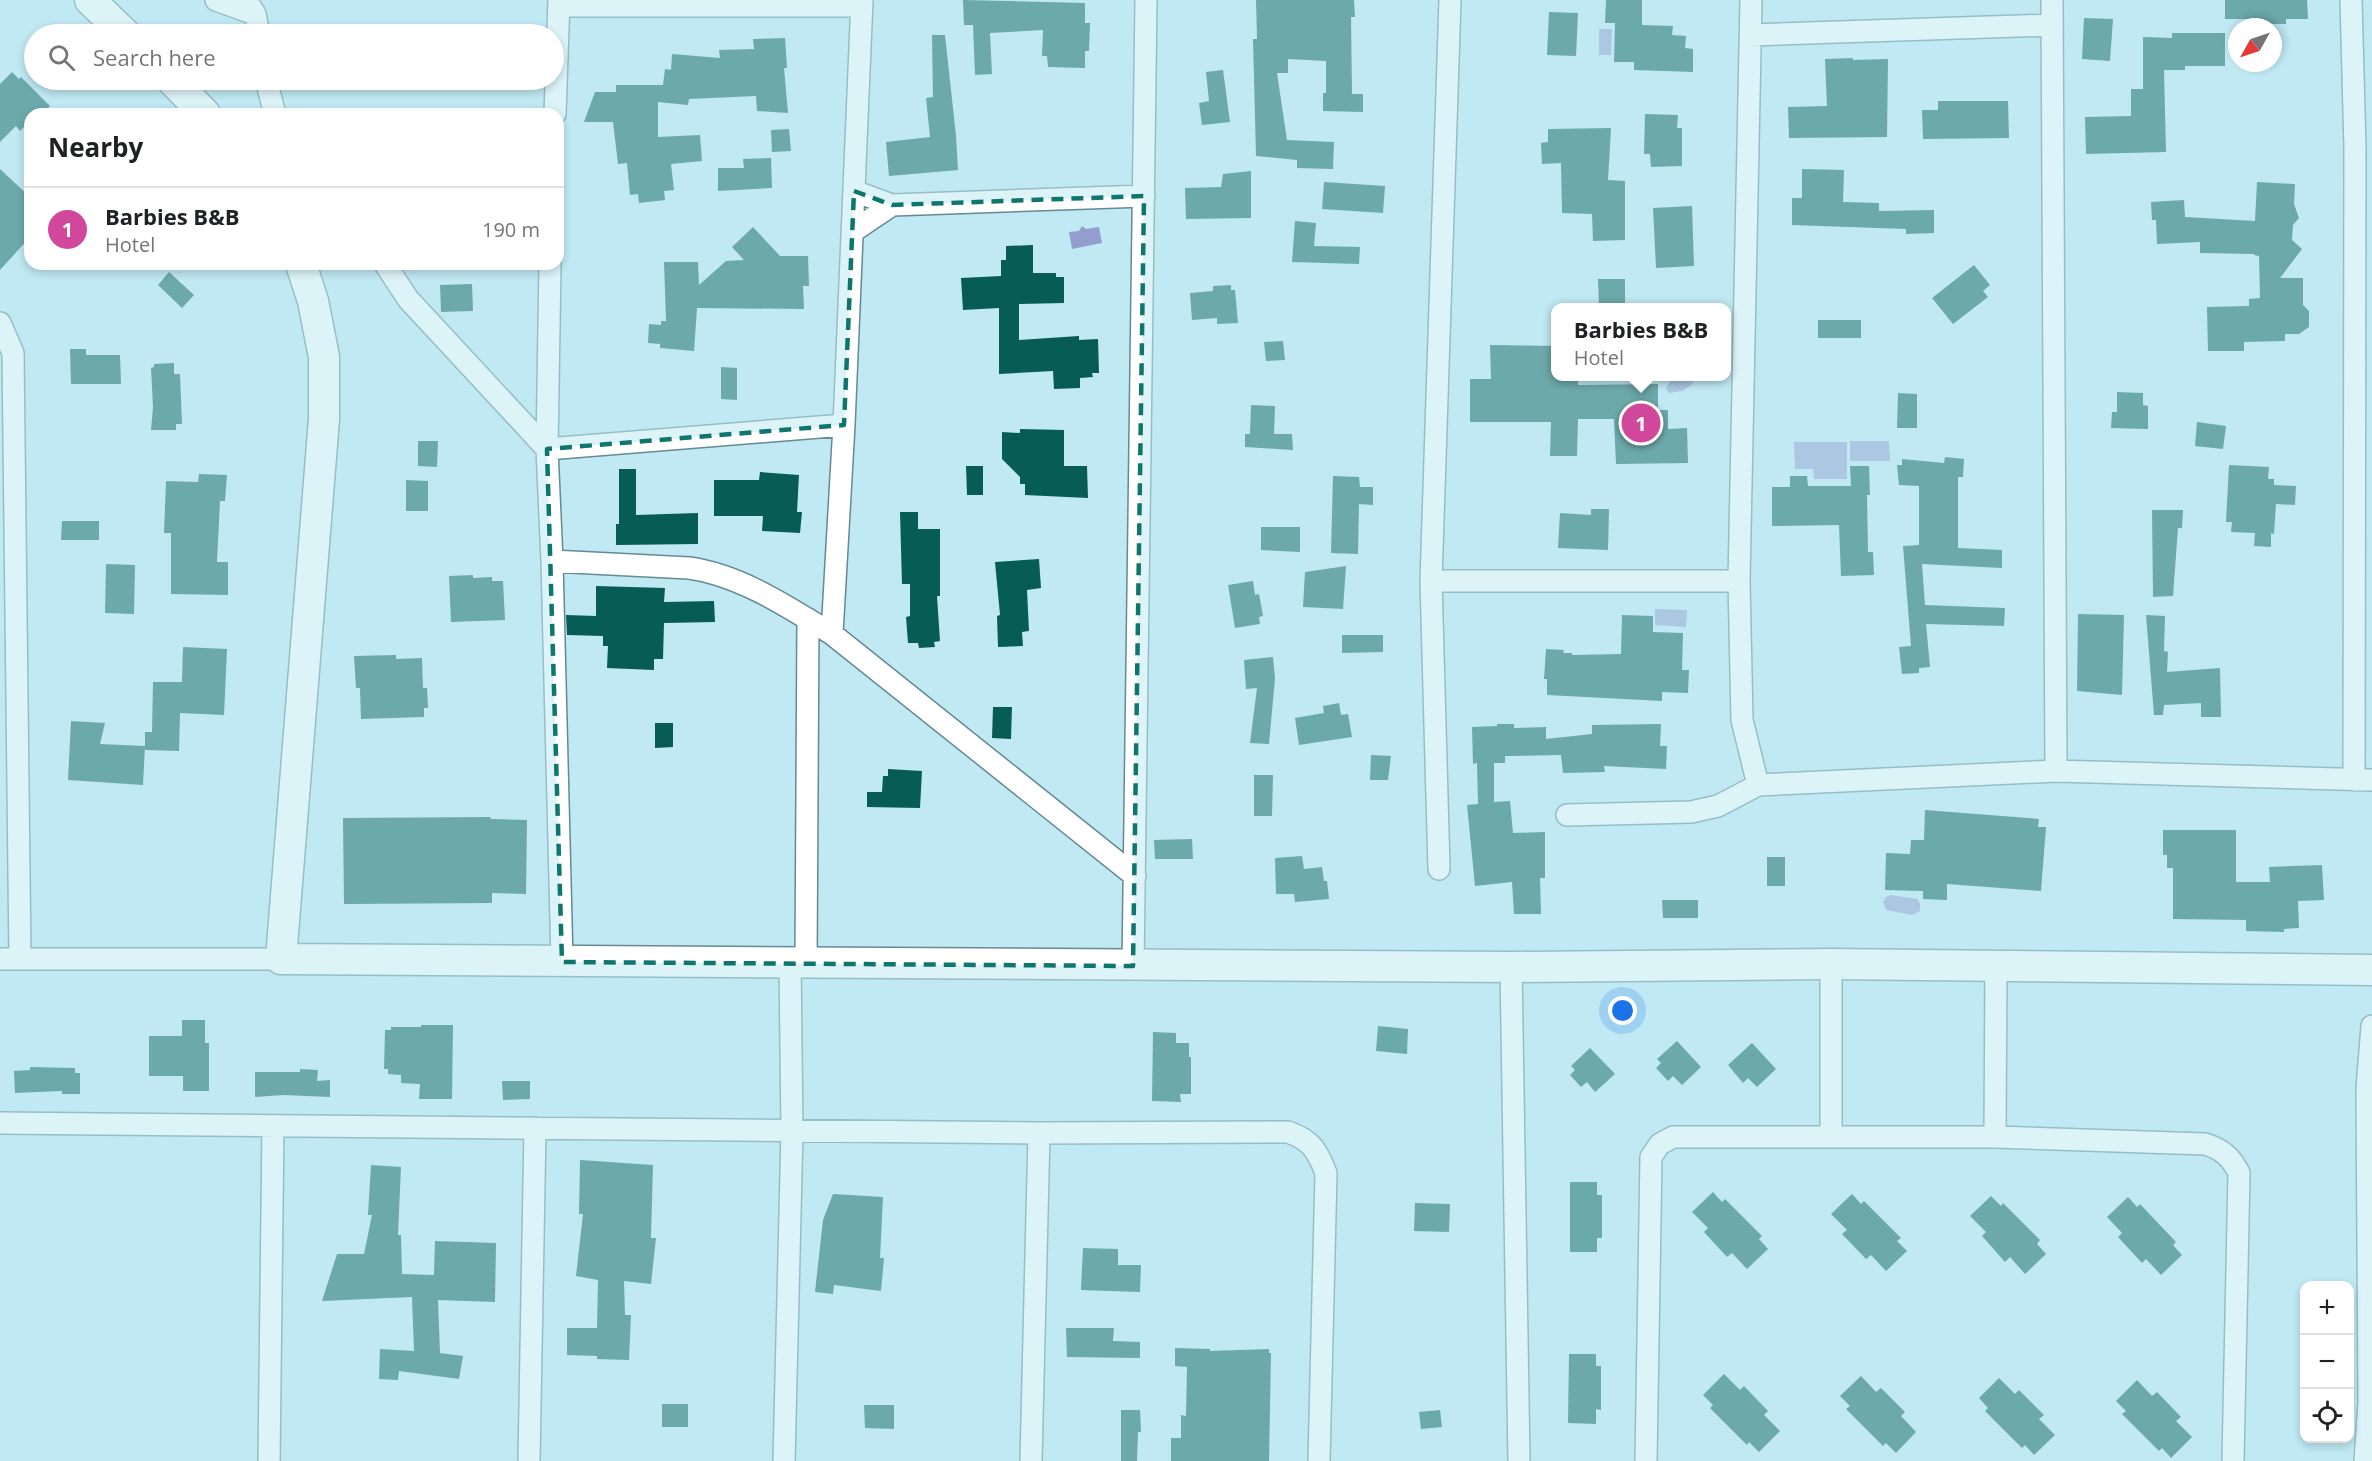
<!DOCTYPE html>
<html lang="en">
<head>
<meta charset="utf-8">
<style>
	body { margin:0; font-family:"Open Sans",sans-serif; background:#f6f6f6; color:#202124 }
	.controls { position:absolute; right:18px; bottom:18px; display:grid; overflow:hidden; border-radius:12px; box-shadow:0 3px 9px #0003 }
	.controls button { width:54px; height:54px; display:grid; place-items:center; padding:0; border:0; border-bottom:2px solid #e0e0e0; background:#fff; color:#202124; font:30px sans-serif }
	.compass { position:absolute; left:2228px; top:18px; width:54px; height:54px; border-radius:50%; background:#fff; box-shadow:0 3px 9px #0003; rotate:230deg }
	.you { position:absolute; left:1623px; top:1011px; width:21px; height:21px; margin:-15px; border:4px solid #fff; border-radius:50%; background:#1a73e8; box-shadow:0 0 0 9px #1a73e833 }
	.badge { display:grid; place-items:center; width:39px; height:39px; border-radius:50%; background:#2563eb; color:#fff; font-size:20px; font-weight:700 }
	.pin { position:absolute; translate:-50% -50%; border:3px solid #fff; box-shadow:0 2px 6px #0006 }
	.popup { position:absolute; left:1551px; top:303px; width:180px; height:78px; box-sizing:border-box; display:grid; place-content:center; border-radius:12px; background:#fff; filter:drop-shadow(0 2px 4px #0005); font-size:20px; white-space:nowrap; color:#757577 }
	.popup b { font-size:22px; color:#202124 }
	.popup::after { content:''; position:absolute; left:50%; top:100%; margin-left:-12px; border:12px solid transparent; border-top-color:#fff }
	.list { margin:0; padding:0; list-style:none }
	h2 { display:flex; justify-content:space-between; align-items:center; height:78px; margin:0; padding:0 24px; font-size:26px }
	h2 small { font-size:20px; font-weight:400; color:#757577 }
	.list li { display:grid; grid-template-columns:39px 1fr auto; gap:18px; align-items:center; box-sizing:border-box; height:84px; padding:0 24px; border-top:2px solid #e0e0e0 }
	.list b { display:block; font-size:22px; white-space:nowrap }
	.list p { margin:0; font-size:20px; white-space:nowrap; color:#757577 }
	.list em { font-size:20px; font-style:normal; color:#757577 }
	.icon { flex:none; width:33px; height:33px; fill:none; stroke:currentColor; stroke-width:2; stroke-linecap:round; stroke-linejoin:round }
	.map { position:relative; flex:none; width:2372px; height:1461px; overflow:hidden }
	.search { position:absolute; background:#fff; box-shadow:0 3px 9px #0003; left:24px; top:24px; width:540px; height:66px; display:flex; align-items:center; gap:15px; box-sizing:border-box; padding:0 21px; border-radius:33px; color:#757577; font-size:22px }
	.panel { position:absolute; background:#fff; box-shadow:0 3px 9px #0003; left:24px; top:108px; width:540px; height:162px; border-radius:18px }
	.map>svg:first-child { display:block }
</style>
</head>
<body>
<div class="map">
<svg width="2372" height="1461" viewBox="0 0 2372 1461">
	<rect width="100%" height="100%" fill="#c0e9f3"/>
	<!-- water -->
	<path fill="#939ecf" d="M1599,29h13l-1,26h-12z
		M1082,226l4,3 13,-2 3,16 -30,6 -3,-17 10,-1z
		M1673,377h18l2,7 -11,7 -13,2 -3,-5z
		M1850,441h39l1,20h-40z
		M1794,442h53v37h-33l-1,-10h-18z
		M1655,609l32,1 -1,17 -31,-2z
		M1891,895l26,4 3,5v7l-8,4 -26,-5 -3,-8 3,-5z"/>
	<!-- building -->
	<path fill="#075c55" d="M963,0l122,3v20h5l-1,28h-4v17l-37,-1 -1,-11h-5l1,-26 -53,3 2,41 -17,1 -2,-50h-9z
		M1256,0h98l1,17h-4l1,77h11v18l-40,-1v-18h3v-32l-38,-2v14h-11l10,67 47,2 -1,27 -36,-1v-8l-41,-4 -3,-117h4z
		M1606,0h36v25l31,1 -1,9 14,1 -1,12 8,1v23l-59,-2v-8h-20l1,-39h-10z
		M2225,0h82l1,19h-22v5h-22v-5h-39z
		M1549,12l29,1 -2,43 -29,-1z
		M2084,18l29,1 -3,42 -28,-2z
		M2172,33h53v33h-40v4h-21l2,82 -80,2 -1,-37 46,-1v-27h12v-52l29,1z
		M932,35h13l11,101 2,34 -69,6 -3,-34 44,-5 -4,-39 7,-1z
		M785,38l2,30h-3l4,45 -31,-2 -1,-15 -67,3 -1,6 -30,-3v35l42,-2 2,26 -31,3 3,26 -10,1 1,9 -26,3 -1,-9 -8,1 -3,-32 -9,1 -5,-42h-29l11,-30h21v-7h47l2,-16 6,1 1,-16 48,4 -1,-8 35,-1 -1,-10z
		M1853,58v2l35,-1 -1,78 -98,1 -1,-31 39,-1 -2,-47z
		M1223,70l7,52 -28,3 -3,-22 10,-2 -3,-29z
		M12,72l7,7 2,-2 29,29 -8,8h-12v7l-10,10 -4,-5 -16,16v-58z
		M1938,101h70l1,37 -86,1 -1,-29h16z
		M1645,114l33,1 -1,13h5v38l-31,1 -1,-13h-6z
		M1611,128l-3,52 17,1v59l-32,1 -1,-27 -30,-1 -1,-50 -19,1 -1,-21 7,-1v-13z
		M789,129l2,22 -19,1 -1,-22z
		M771,158l1,30 -54,3v-23h26l-1,-9z
		M0,169l30,28v40l-30,33z
		M1802,169l42,1 -1,32 36,1v8l55,-1v23l-28,1v-5l-114,-4v-27h10z
		M1251,171v47l-65,1 -1,-31 36,-1 2,-13z
		M1324,182l61,4 -2,27 -61,-4z
		M2257,182l38,2 -1,20 5,14 -6,7 -1,15 10,9 -22,29h23v27l6,6v16l-10,7h-14v7l-41,1v9h-36l-1,-44 42,-1v-7l11,-1 -1,-42 -5,-1v-1l-54,-1v-11l-43,2 -1,-24h-4l-1,-18 33,-2 1,17 70,4z
		M1692,206l2,60 -38,2 -3,-60z
		M1295,221l21,2 -2,23 46,1 -1,17 -67,-2z
		M753,227l27,29h28l1,30h-6l1,23 -107,-1 -3,43 -34,-3v-4l-12,-1 1,-19 12,1v-4h5l-2,-59h34l1,23 27,-24 18,-1 -12,-13z
		M1033,245v28h23v4h8v26l-45,1v36l60,-4v4l19,-1 1,34h-7l1,4 -13,1v10l-26,1 -1,-18 -54,3v-66l-36,2 -2,-32 40,-2v-16h5v-14z
		M1974,265l16,20 -7,6 5,6 -35,27 -21,-26z
		M169,272l25,23 -12,13 -24,-23z
		M1598,279h27v28h-26z
		M472,284l1,27 -32,1 -1,-27z
		M1231,285v5h4l3,33 -21,1v-6l-25,2 -2,-27 23,-2v-5z
		M1818,320h43v18h-43z
		M1283,341l2,19 -19,1 -2,-19z
		M1490,345l66,1v33h22v6l80,-1v26h10v19l19,-1 1,35 -72,1 -2,-45h-36l-1,37h-27l1,-34h-81v-43h21z
		M70,349h16v6h34l1,29h-50z
		M174,363v11h6l2,50h-6v6h-25l2,-23 -2,-39 3,-1v-3z
		M721,367l16,1v32l-16,-1z
		M2117,392l26,1v12l5,1v23l-37,-1 1,-16h5z
		M1898,393l19,1v34h-20z
		M1251,405l24,1 -1,28h18l1,16 -48,-3v-13h5z
		M2197,422l29,4 -3,23 -28,-3z
		M1020,429l44,1v36h23l1,32 -63,-3v-11h-5v-7l-18,-18v-27l18,1z
		M418,441h20l-1,26 -19,-1z
		M1945,457l19,2 -1,18h-5v71l44,2v18l-80,-4 3,41 80,3 -1,18 -78,-2 4,43 -11,1v5l-17,1 -3,-27 12,-1 -8,-100 16,-1v-59l-20,-1 -2,-20h5v-6l42,4z
		M2229,465l40,2 -1,12h6v6l22,1 -1,19 -19,-1 -2,30 -3,-1v14l-17,-1 1,-13 -24,-1 1,-10h-6z
		M966,466h17v29h-16z
		M1850,466h19l1,29h-3l1,57h5l1,23 -33,1 -2,-51 -67,1v-39h18v-11h17l1,10h43z
		M619,469h17v46l62,-2v31l-82,1v-21h3z
		M760,472l39,3 -2,37h5l-2,21 -38,-2 1,-15h-49v-36h45z
		M199,474l28,1 -2,26h-5l-3,61h11v33l-57,-1v-61h-7l2,-52 32,1z
		M1333,476l26,1 1,10h13v18l-14,-1 -1,50 -27,-1z
		M406,480l22,1v30h-22z
		M1591,509h18l-1,41 -50,-2 2,-35 31,2z
		M2152,510h31l-1,18h-4l-5,68 -20,1z
		M900,512h18v17h22v67h-3l3,45 -6,1 1,5 -16,1 -1,-5h-10l-2,-26 4,-1v-32h-8z
		M62,521h37v19h-38z
		M1261,527h39v25l-39,-2z
		M1039,559l2,29 -14,2 2,41 -7,1 1,14 -25,1 -1,-31 3,-1 -5,-53z
		M106,564l29,1 -1,49 -29,-1z
		M1346,566l-3,43 -40,-2 2,-35z
		M473,575v3l19,-1v4h11l2,39 -54,2 -2,-46z
		M1253,581l2,14 4,-1 4,22 -4,1 1,7 -25,4 -7,-43z
		M596,586l69,2 -1,14 50,-1 1,21 -51,1 -1,36h-9v11l-47,-2 1,-22h-5v-10l-36,-1 -1,-20 30,1z
		M2078,614l46,1 -2,80 -45,-4z
		M1622,615l31,1v16l30,1 -1,37h7l-1,23 -26,-1v9l-115,-6v-16h-3l2,-30 18,1 -1,3h9v2l49,-1z
		M2146,615l19,1 -1,35 4,1 -1,20 53,-4 1,49h-20v-14l-37,2 -1,10h-9z
		M1342,635h41v17l-41,1z
		M183,647l44,2 -3,66 -44,-2 -1,38 -34,-1v-18h7l1,-50h29z
		M396,655v4l26,-1 1,30h4l1,20h-4v9l-63,2 -1,-31h-4l-2,-32z
		M1273,657l2,21 -6,66 -19,-1 7,-55 -11,1 -2,-29z
		M1339,703l2,12 7,-1 4,23 -53,8 -4,-27 29,-5 -1,-7z
		M993,707h19l-1,32 -19,-1z
		M71,721l34,2 -5,21 45,2 -2,39 -75,-5z
		M655,723h18v24l-18,1z
		M1497,724h17v4l32,-1v12l46,-5v-9l69,-1 -1,22h7l-1,23 -62,-3 1,6 -42,1 -2,-18 -56,1v7h-11v39l16,-1 3,32 32,-1v46h-5l1,36h-27l-2,-32 -37,4 -8,-81 11,-1 -1,-41 -4,1 -1,-37 25,-1z
		M1371,755l20,1 -3,24h-18z
		M888,769l34,2 -2,37 -53,-1v-15h15l1,-16h5z
		M1254,775h19l-1,41h-18z
		M1925,810l114,9 -1,8h8l-5,64 -94,-7v16l-24,-1v-8l-38,-1 1,-37 24,1 1,-14h13z
		M490,817l1,2 36,1 -1,74 -34,-1v10l-148,1 -1,-86z
		M2163,830h73v52h34l-1,-15 53,-2 2,35 -26,1 1,27 -15,1v3l-38,-1v-11l-73,-1v-51h-6v-13h-4z
		M1192,839l1,20h-38l-1,-19z
		M1302,856l2,13 18,-2 2,14h3l2,18 -34,3 -1,-8h-18l-1,-36z
		M1767,857h18v29h-18z
		M1662,900h36v18h-35z
		M182,1020h23v23h4v48h-26v-15h-34v-40h33z
		M421,1025h32l-1,74h-33l1,-15 -19,-1v-8l-13,-1v-5h-4l1,-39h6v-3h30z
		M1378,1026l30,3 -1,25 -31,-3z
		M1153,1032l23,1v10h13v14h2v37h-11l1,8 -29,-1z
		M1677,1041l24,26 -19,18 -9,-9 -5,5 -12,-13 5,-5 -4,-4z
		M1752,1043l24,26 -19,18 -9,-9 -5,5 -15,-18z
		M1590,1048l25,26 -20,18 -8,-10 -6,5 -11,-12 5,-5 -4,-4z
		M30,1067l45,1v5h5v21h-18v-3l-47,2 -1,-22 16,-1z
		M300,1069l18,1 -1,11 13,-1v17l-47,-2 -28,2v-25h45z
		M502,1081h28v18l-27,1z
		M580,1160l73,5 -2,73h5l-5,46 -27,-3 1,34h6l-2,45 -32,-1v-3l-30,-1v-27h30l1,-48 -22,-4 7,-62h-4z
		M371,1165l30,2 -3,68h3l1,39 32,1 1,-34 61,2 -1,59 -57,-2 2,53 23,3 -4,23 -60,-8 -1,9 -19,-1 1,-30 34,2 -2,-54 -90,4 15,-47h27l8,-39h-4z
		M1570,1182h27v13h5v43h-5v14h-27z
		M1713,1192l9,10 3,-3 37,37 -3,3 9,10 -21,20 -15,-16 -5,4 -23,-25 4,-4 -16,-16z
		M833,1194l50,3 -3,61h4l-3,33 -47,-6 -1,9 -18,-2 8,-72z
		M1852,1194l9,10 3,-3 37,37 -4,3 10,10 -21,20 -15,-16 -5,4 -24,-25 5,-4 -16,-16z
		M1991,1196l10,10 2,-3 37,37 -3,4 9,10 -21,20 -15,-17 -5,5 -23,-26 4,-4 -16,-16z
		M2128,1197l9,10 3,-3 36,38 -3,3 9,10 -21,20 -15,-16 -4,4 -24,-26 4,-4 -15,-16z
		M1415,1203l35,1 -1,28 -35,-1z
		M1083,1248l35,1v16h23l-1,27 -59,-2z
		M1066,1328h48l-1,13 27,1v16l-73,-1z
		M1175,1348l35,1v2l59,-2v4h2l-2,108h-98v-23h10v-23l5,1 1,-49 -12,-1z
		M1569,1354h27v12h5v44l-5,-1v15l-28,-1z
		M1724,1374l16,16 4,-4 24,25 -4,4 16,16 -21,21 -10,-10 -2,3 -37,-37 3,-3 -10,-10z
		M1861,1376l15,16 5,-4 24,24 -4,4 15,16 -20,21 -10,-10 -3,3 -37,-37 4,-3 -10,-10z
		M1999,1378l16,16 4,-4 25,25 -5,4 16,16 -21,20 -9,-10 -3,3 -37,-37 3,-3 -9,-10z
		M2137,1380l15,16 5,-4 24,25 -5,4 16,16 -21,21 -9,-10 -3,3 -37,-37 4,-3 -10,-10z
		M662,1404h26v23h-26z
		M864,1405h30v24l-29,-1z
		M1121,1410h19l1,22h-3l-1,29h-16z
		M1440,1410l2,17 -21,2 -2,-17z"/>
	<g fill="none" stroke-linecap="round" stroke-linejoin="round">
		<defs>
			<path id="street" d="M216,0l39,14
				M1751,0l-12,581 3,139 16,65
				M2052,0l4,771
				M2351,0l4,148 -1,632
				M248,3l7,11 4,20
				M559,6h303
				M1750,35l302,-10
				M266,80l9,34
				M555,114l4,-114
				M854,191l38,14 252,-9
				M852,232l40,-27
				M385,264l23,35 139,150
				M550,264l-3,185 5,112 10,401
				M0,323l13,30 7,606
				M547,449l297,-24
				M552,561l137,7c51,7 99,39 143,66l303,242
				M1431,581h308
				M832,634l12,-209 18,-425
				M1567,815l124,-3 27,-6 40,-21 298,-14 316,9
				M1439,869l-8,-288 19,-581
				M0,959h281
				M806,963l2,-344
				M1831,964v173
				M1133,966l13,-966
				M1511,967l8,494
				M0,1123l1039,10 249,-1c23,8 29,18 38,41l-7,288
				M1995,1137l1,-172
				M269,1461l4,-335
				M529,1461l6,-333
				M784,1461l8,-330 -2,-168
				M1031,1461l8,-328
				M1646,1461l5,-304 9,-13 13,-7h322l210,7c17,5 26,13 34,29l-6,288
				M2365,1461l4,-59 -2,-314 5,-62"/>
			<path id="secondary" d="M90,0l35,34
				M172,80l33,34
				M301,264l12,37 11,56v62l-43,540 1230,8 320,-3 541,6"/>
		</defs>
		<!-- street casing -->
		<use href="#street" stroke="#648a93" stroke-width="24"/>
		<!-- secondary casing -->
		<use href="#secondary" stroke="#648a93" stroke-width="33"/>
		<!-- street -->
		<use href="#street" stroke="#fff" stroke-width="21"/>
		<!-- secondary -->
		<use href="#secondary" stroke="#fff" stroke-width="30"/>
	</g>
	<!-- marked area -->
	<path d="M0 0H2372V1461H0ZM854,191l38,14 252,-9 -11,770 -571,-4 -15,-513 297,-24z" fill="#c0e9f3" fill-opacity=".55" fill-rule="evenodd"/>
	<path fill="none" stroke="#0f766e" stroke-width="4.5" stroke-dasharray="12 8" stroke-linejoin="round" d="M854,191l38,14 252,-9 -11,770 -571,-4 -15,-513 297,-24z"/>
</svg>
<div class="controls">
<button>+</button>
<button>−</button>
<button><svg class="icon" aria-label="locate" viewBox="0 0 24 24"><circle cx="12" cy="12" r="6"/><path d="M12 2v4M12 18v4M2 12h4M18 12h4"/></svg></button>
</div>
<svg class="compass" viewBox="-18 -18 36 36"><path d="M0-13l5 13h-10z" fill="#e53935"/><path d="M0 13l5-13h-10z" fill="#757577"/></svg>
<div class="you"></div>
<div class="pin badge" style="left:1641px;top:423px;background:#d1479c">1</div>
<div class="popup"><b>Barbies B&amp;B</b>Hotel</div>
<div class="search"><svg class="icon" aria-label="search" viewBox="0 0 24 24"><circle cx="10" cy="10" r="6"/><path d="M15 15l6 6"/></svg>Search here</div>
<section class="panel">
<h2>Nearby<small></small></h2>
<ul class="list">
<li><span class="badge" style="background:#d1479c">1</span><div><b>Barbies B&amp;B</b><p>Hotel</p></div><em>190 m</em></li>
</ul>
</section>
</div>
</body>
</html>
